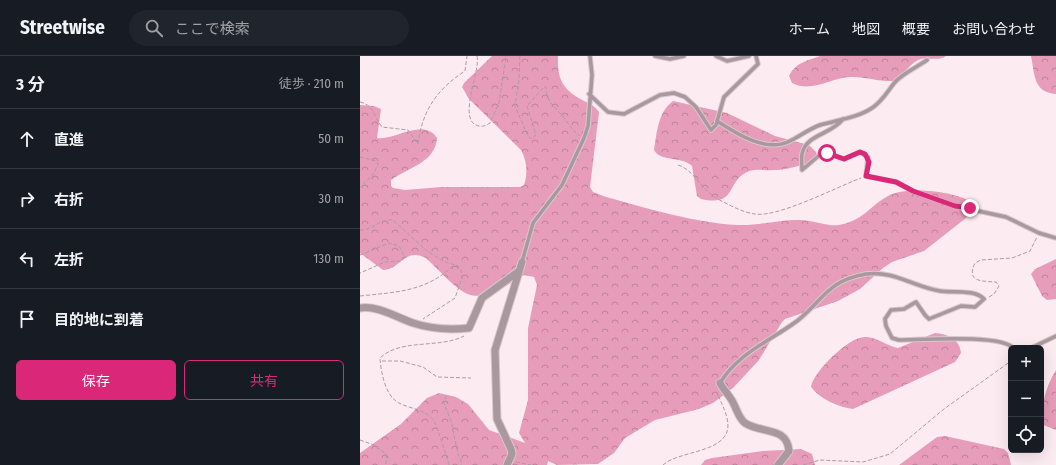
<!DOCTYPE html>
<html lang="ja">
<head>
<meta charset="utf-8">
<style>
	body { margin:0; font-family:"Fira Sans Condensed","Noto Sans JP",sans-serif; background:#20242c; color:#f1f3f6 }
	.controls { position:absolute; right:12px; bottom:12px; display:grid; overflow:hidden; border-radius:6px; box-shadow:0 4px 16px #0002 }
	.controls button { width:36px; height:36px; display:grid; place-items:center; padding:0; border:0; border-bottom:1px solid #363941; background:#171b24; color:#f1f3f6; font:20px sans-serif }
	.stop { position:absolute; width:12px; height:12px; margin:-9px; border:3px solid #db2777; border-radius:50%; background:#fff }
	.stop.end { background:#db2777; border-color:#fff; box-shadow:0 1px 4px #0008 }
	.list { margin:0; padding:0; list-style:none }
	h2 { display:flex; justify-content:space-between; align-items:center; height:52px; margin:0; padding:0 16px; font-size:17px }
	h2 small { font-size:13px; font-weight:400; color:#9ea1a6 }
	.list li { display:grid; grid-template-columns:26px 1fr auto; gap:12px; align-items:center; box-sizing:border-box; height:60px; padding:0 16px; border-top:1px solid #363941 }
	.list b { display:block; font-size:15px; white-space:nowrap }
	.list em { font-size:13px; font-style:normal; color:#9ea1a6 }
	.actions { display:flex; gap:8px; padding:12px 16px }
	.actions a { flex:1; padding:9px 0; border:1px solid #db2777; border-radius:6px; text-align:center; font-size:14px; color:#db2777 }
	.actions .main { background:#db2777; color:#fff }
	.icon { flex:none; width:22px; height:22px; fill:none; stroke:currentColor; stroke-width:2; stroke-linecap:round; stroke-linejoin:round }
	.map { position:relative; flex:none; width:696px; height:409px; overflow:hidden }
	header { display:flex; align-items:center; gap:24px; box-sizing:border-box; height:56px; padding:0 20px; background:#171b24; border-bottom:1px solid #363941 }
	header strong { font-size:19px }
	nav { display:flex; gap:22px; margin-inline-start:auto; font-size:14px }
	.search { width:280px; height:36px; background:#20242c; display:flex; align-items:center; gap:10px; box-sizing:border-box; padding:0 14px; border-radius:22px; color:#9ea1a6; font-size:15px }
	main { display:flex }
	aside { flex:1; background:#171b24 }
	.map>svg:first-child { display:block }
</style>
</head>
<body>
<header>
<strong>Streetwise</strong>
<div class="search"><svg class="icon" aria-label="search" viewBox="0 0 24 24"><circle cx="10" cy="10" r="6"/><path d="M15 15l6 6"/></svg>ここで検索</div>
<nav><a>ホーム</a><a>地図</a><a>概要</a><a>お問い合わせ</a></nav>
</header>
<main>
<aside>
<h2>3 分<small>徒歩 · 210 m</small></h2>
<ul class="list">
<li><svg class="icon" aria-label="ahead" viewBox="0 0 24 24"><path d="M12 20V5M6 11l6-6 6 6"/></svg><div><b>直進</b></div><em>50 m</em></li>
<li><svg class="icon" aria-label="right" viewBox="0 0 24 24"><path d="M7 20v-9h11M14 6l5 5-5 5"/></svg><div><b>右折</b></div><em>30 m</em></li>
<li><svg class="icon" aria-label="left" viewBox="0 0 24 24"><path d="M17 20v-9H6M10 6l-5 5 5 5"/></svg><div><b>左折</b></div><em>130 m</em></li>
<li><svg class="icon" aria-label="arrive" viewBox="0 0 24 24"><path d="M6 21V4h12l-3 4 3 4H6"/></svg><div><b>目的地に到着</b></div></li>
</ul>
<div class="actions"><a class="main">保存</a><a>共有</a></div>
</aside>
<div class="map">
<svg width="696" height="409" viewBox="0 0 696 409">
	<defs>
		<pattern id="forest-crowns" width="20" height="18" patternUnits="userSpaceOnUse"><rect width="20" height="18" fill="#e79db9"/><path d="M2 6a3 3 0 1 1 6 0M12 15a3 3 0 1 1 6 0" fill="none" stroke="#bd8198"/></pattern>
	</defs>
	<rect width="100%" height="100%" fill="#fcecf2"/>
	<!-- forest -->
	<path fill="url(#forest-crowns)" d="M132,0h66c-1,24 5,34 26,45 6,3 11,5 15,11l-9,75 3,5 13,5c40,11 90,26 131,28 21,1 40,-5 60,-5 13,-1 32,7 42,5 26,-5 30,-19 49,-29 18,-10 66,-5 83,6l1,4 -6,12 -42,33 -32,11 -9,6 -23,21 -22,12 -53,18 -3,3 -23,38 -26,28 -20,15 -14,6 -44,11 -30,18 -11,15 -16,11 -41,1 -9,-4 -1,4h-187v-12l41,-29 26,-26 12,-5 17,4 12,7 21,26 36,13 -6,-10 9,-33v-72l9,-43 -3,-8 -10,-2c-54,34 -55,25 -98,-17 -21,-11 -25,11 -43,12l-23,-17v-148l14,1 7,3 -4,29c18,3 46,-21 60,0 -2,25 -28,29 -46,42v6l2,2 12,2 36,-3h79l4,-2c4,-12 3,-24 -3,-35l-52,-51 -7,-12 2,-4z
		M460,0h126c-8,6 -19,0 -28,4 -10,5 -14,16 -24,21 -15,1 -30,-5 -44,-4 -19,1 -39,16 -58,6l-3,-7c7,-14 18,-15 31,-20z
		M671,0h25v38c-23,-2 -21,-19 -25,-38z
		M313,45l54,12 48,23 34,9 7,7 1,3 -5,8c-12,2 -25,7 -37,7 -10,1 -19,-2 -28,2 -21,10 -10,35 -46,27l-4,-3 -5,-30c-10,-10 -32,-4 -38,-16 3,-18 4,-38 19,-49z
		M696,203v40l-9,1 -5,-4 -11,-22 4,-5z
		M575,277c12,1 25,6 26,20l-6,9 -102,47c-15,-2 -33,-10 -42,-22 2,-15 39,-52 55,-50 11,0 21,9 32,11z
		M696,314v60l-15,-6c0,-19 5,-38 15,-54z
		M585,380l59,13 4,4 3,12h-112l38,-28z
		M441,393l11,5 3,11h-114l4,-5 7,-2 51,-7z"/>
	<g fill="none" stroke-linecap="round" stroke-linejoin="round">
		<defs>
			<path id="service" d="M295,0l15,3 14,-3
				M356,0l11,5 22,-5
				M229,38l19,18 16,2 36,-19 14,-2 11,4 11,10 15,23 5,-5 8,-28 34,-33 -2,-8
				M483,63c-12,16 -37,15 -41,35 -1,5 0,11 0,16l20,-17h5l17,6 16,-7 8,5 -2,19 30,6 17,9 42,15 51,11 33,16 17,5
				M357,65c20,13 49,32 73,20 10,-5 19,-12 30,-16 17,-5 37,-7 52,-17 11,-7 16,-18 24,-27 8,-8 21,-14 31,-21
				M162,206l11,-39 29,-38 22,-47 4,-12 4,-51 -2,-19
				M671,292l25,-12
				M360,327c18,-30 50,-42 77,-62 27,-21 29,-40 69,-47 27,-4 48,13 74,17 12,2 35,-2 44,8l-9,8 -14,-1 -32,13 -4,-4 -9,-13 -12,7 -13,1 -6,9 1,7 6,12 7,2c21,0 102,-6 114,8"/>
			<path id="minor" d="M0,252c17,-3 38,10 53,15 18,6 37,7 56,5l13,-30 37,-27
				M360,327c3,6 8,11 11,16 5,7 7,19 14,24 17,11 42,3 44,28l-11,14
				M147,409l5,-11 -1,-5 -14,-30 -2,-69 27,-88"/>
		</defs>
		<!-- service casing -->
		<use href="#service" stroke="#d7c8cd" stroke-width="5.5"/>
		<!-- minor casing -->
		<use href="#minor" stroke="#d7c8cd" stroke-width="9"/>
		<!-- path -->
		<path stroke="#ab9ca1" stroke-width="1" stroke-dasharray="4 2" stroke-linecap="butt" d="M117,0c4,15 -21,66 2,70 4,1 8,-1 11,-3l9,-20 7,-47
			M160,0l-1,24 -4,26 13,30 3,3 5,-4 -9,-29 17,-19h2c1,15 6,17 15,27 7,8 10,16 19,22
			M0,46c14,3 14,15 22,25l26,3 9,13
			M58,88c4,-33 19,-55 47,-73l2,-15
			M0,101l16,4 2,3 -5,11 -13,12
			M318,109c16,5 23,24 38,33 11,6 28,15 39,16 22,4 82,-27 106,-36
			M0,174c13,1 19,-12 33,-10l34,31 16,10 15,5 3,4 1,8 -7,20 -32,21
			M0,199l29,-12 10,3 6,11 -5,4 -15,1 -25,11
			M0,240c36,-4 66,-4 94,-31
			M629,241l5,-3 5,-8 -3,-4c-15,-1 -30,0 -21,-19l6,-3 31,-2 18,-7 7,-14
			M22,305h18l23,6 14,10 34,1
			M87,340l-2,2 -1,5 7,18 7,33 3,6v5
			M0,384l14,5 12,9 1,6 -2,5
			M156,406l15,3
			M89,409c-1,-5 -13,-42 -15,-44 -8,-12 -24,-12 -35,-18 -14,-7 -18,-31 -19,-45 21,-20 59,-9 84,-22
			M303,409c17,-16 73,-11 64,-47 -2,-9 -7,-17 -10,-26
			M443,409l17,-5 43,2 27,-8 54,-45 67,-48"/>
		<!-- service -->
		<use href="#service" stroke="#a9989e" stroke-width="3.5"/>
		<!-- minor -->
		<use href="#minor" stroke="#a9989e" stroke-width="7"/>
	</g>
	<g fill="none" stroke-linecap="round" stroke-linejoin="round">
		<!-- route -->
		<path stroke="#db2777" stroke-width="5" d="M467,97l17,6 16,-7 5,2 4,8 -3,14 30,6 17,9 42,15 15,2"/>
	</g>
</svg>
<div class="controls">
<button>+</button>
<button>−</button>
<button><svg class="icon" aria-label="locate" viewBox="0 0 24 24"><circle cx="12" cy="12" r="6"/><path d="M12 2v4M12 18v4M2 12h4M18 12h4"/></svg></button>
</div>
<div class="stop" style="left:467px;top:97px"></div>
<div class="stop end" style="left:610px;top:152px"></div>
</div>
</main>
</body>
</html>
